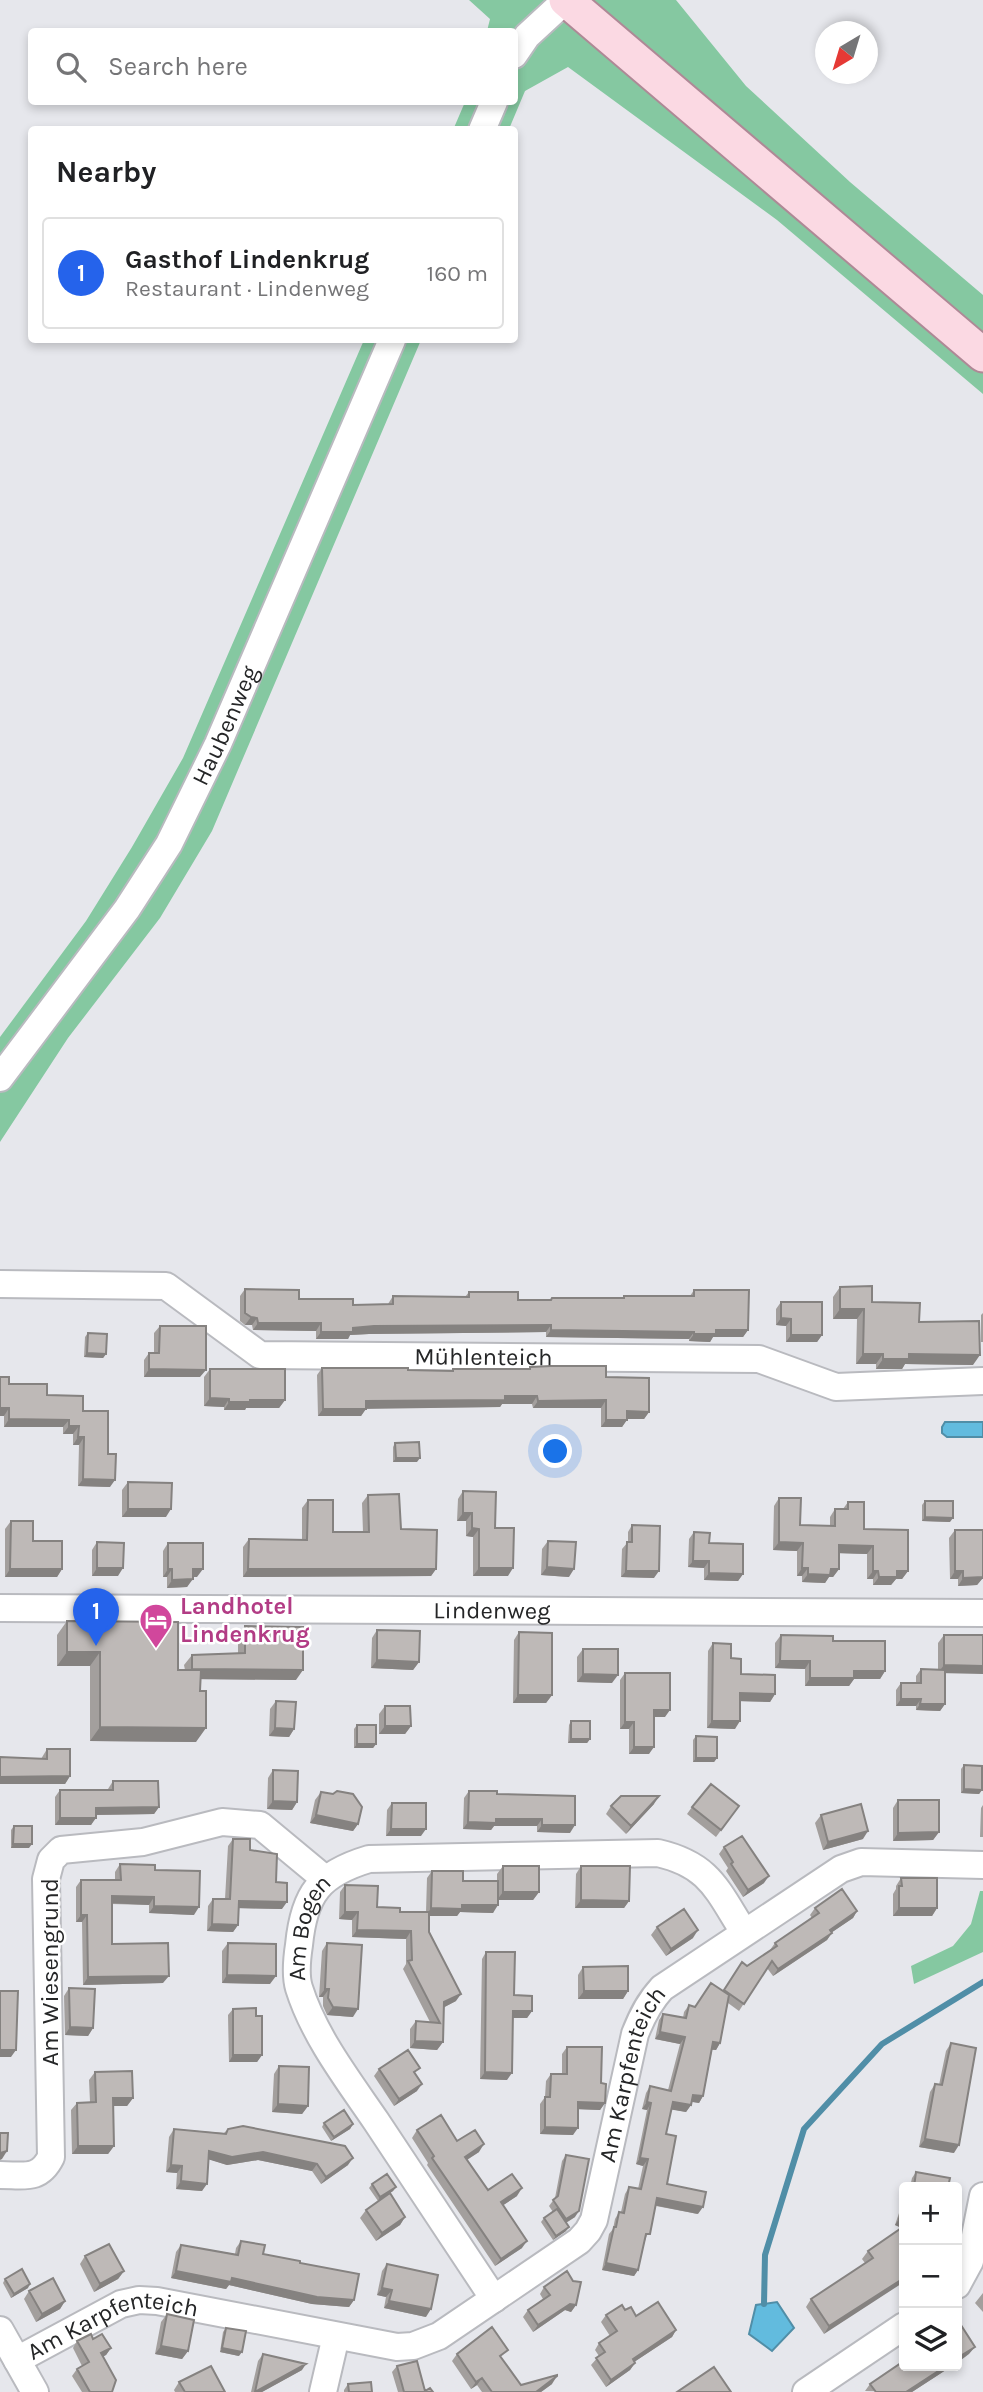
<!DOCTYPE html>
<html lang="en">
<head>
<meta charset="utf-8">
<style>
	body { margin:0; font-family:Karla,sans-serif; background:#f2f2f2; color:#202124 }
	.controls { position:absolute; right:21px; bottom:21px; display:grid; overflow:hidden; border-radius:7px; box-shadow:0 4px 10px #0003 }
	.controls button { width:63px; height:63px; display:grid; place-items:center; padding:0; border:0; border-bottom:2px solid #e0e0e0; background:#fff; color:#202124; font:35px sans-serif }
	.compass { position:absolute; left:815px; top:21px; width:63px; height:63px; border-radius:50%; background:#fff; box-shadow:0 4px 10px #0003; rotate:218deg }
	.you { position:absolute; left:556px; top:1452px; width:24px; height:24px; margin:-18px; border:5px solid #fff; border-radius:50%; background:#1a73e8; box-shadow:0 0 0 10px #1a73e833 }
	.badge { display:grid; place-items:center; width:46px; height:46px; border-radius:50%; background:#2563eb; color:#fff; font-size:23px; font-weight:700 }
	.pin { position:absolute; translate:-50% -58px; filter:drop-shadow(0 2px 4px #0008) }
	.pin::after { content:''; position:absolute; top:37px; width:24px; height:21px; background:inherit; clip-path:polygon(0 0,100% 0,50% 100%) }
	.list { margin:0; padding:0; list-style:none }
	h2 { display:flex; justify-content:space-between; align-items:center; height:91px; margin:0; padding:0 28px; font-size:30px }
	h2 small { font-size:23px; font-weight:400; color:#757577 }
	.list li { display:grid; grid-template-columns:46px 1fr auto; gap:21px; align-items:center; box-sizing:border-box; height:112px; margin:0 14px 14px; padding:0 14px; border:2px solid #e0e0e0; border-radius:7px }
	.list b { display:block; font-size:26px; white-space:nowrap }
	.list p { margin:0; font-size:23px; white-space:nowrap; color:#757577 }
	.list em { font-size:23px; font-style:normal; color:#757577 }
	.icon { flex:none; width:38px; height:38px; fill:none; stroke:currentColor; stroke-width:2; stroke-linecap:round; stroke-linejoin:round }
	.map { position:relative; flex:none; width:983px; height:2392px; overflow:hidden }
	.search { position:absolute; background:#fff; box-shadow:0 4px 10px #0003; left:28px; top:28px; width:490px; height:77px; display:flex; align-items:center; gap:18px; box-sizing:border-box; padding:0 24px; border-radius:7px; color:#757577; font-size:26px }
	.panel { position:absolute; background:#fff; box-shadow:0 4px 10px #0003; left:28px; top:126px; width:490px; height:217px; border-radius:7px }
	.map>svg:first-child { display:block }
</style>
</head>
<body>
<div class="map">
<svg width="983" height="2392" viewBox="0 0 983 2392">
	<rect width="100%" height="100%" fill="#e6e7ec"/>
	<!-- green -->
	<path fill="#85c8a1" d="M469,0h207l70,86 104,96 133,113v99l-206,-174 -209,-153 -43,24 -16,38 -56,1 12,-28h49v-70l-27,-1 3,-12z
		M364,340h57l-209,491 -52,87 -92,120 -68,104v-105l86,-116 46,-74 51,-89z
		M980,1891h3v61l-69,32 -3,-18 42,-20 18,-22z"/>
	<!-- water -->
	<path fill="#62bbde" stroke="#508ea7" stroke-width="2" d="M945,1422h38v15h-36l-5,-4v-6z
		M777,2302l17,26 -22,23 -23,-17 7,-29z"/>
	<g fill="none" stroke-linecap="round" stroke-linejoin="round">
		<!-- stream -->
		<path stroke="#508ea7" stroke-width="6" d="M764,2304l1,-49 39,-126 78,-85 101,-62"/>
		<defs>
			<g id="minor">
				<path d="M514,55l13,-19 39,-36"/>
				<path d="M482,130l12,-28"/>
				<path id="s1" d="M0,1078l127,-169 42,-65 49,-100 174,-404"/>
				<path id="s2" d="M0,1284l166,2 94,69 499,4 77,28 147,-6"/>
				<path id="s3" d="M0,1608l983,5"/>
				<path d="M0,2175c24,0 39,6 51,-18l-5,-278 5,-19 10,-10 82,-8 79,-20 38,3 65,54"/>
				<path d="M957,2285l13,-24 13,-65"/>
				<path id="s4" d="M494,2299c-39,-59 -79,-119 -118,-178 -28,-41 -62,-85 -77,-133 -4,-13 -2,-30 0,-43 5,-51 20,-71 70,-86l289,-6c52,12 59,37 86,79"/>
				<path d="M0,2330l35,62"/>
				<path id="s5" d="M17,2360l104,-56 18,-4 18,1 240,46 16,-1 26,-10 140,-95 9,-10 6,-11 41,-186c7,-18 14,-32 27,-46l179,-119 20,-7 122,3"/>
				<path d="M323,2392l13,-56"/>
				<path d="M806,2392l98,-66"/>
			</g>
			<path id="major" d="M566,0l417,355"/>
		</defs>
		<!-- minor casing -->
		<use href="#minor" stroke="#b9babf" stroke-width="30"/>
		<!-- major casing -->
		<use href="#major" stroke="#ae8996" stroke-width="37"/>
		<!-- minor -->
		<use href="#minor" stroke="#fff" stroke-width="26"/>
		<!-- major -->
		<use href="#major" stroke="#fbd9e3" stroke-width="33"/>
	</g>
	<!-- wall -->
	<path fill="#a39f9d" d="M840,1287l79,35 54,43 -68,-1 -3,5h-26v-5h-20l1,-45h-24v-22z
		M245,1289l54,10 54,6 35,-1 5,-8 72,1 4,-5 49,8h32l2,-2h70l2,-2h66l4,-6 54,40 -5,7h-30l-3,5 -21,-1v-2l-143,-2v-5l-177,2 -19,1 -2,4h-32v-8l-63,-1 -1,-5h-7l-5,-4v-25z
		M781,1302l41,33 -5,7h-31v-16l-10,-1v-16z
		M983,1313v29h-2v-27z
		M160,1326l40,51h-56v-17l5,-7h5v-20z
		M88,1333l18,21 -3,4 -19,-1 1,-20z
		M530,1367l76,10 43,35 -5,7h-17l-5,8h-21v-19h-68l-1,-4h-30l-2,3 -134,1 -5,8h-43l-1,-41 5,-7 130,3 1,-2h75z
		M210,1369l75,31 -6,8h-33l-1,2h-21v-3l-20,-1v-29z
		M9,1384l38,11 36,16 25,43 2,33 -32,-1 1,-41h-6v-11h-10v-7h-59v-11z
		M395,1443l22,19h-24v-15z
		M128,1482l38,35h-44v-27z
		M463,1491l32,37 13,48h-35v-39l-7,-1v-15h-9l1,-22z
		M368,1495l68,74 -5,7 -188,1v-30l6,-8 53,1v-32l6,-8 25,32h30l-1,-29z
		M779,1498l21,27 30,1v-9l5,-8h8l5,-7 16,27 44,42 -6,8h-6l-5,6h-18v-6h-6v-25l-28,-1v16l-6,8h-4l-4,6 -23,-1v-6h-5v-25l-24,-1 1,-44z
		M925,1501l25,21 -28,-1v-16z
		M11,1521l51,48 -5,8h-52v-48z
		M632,1525l22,53 -33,-1 1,-28 6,-7v-10z
		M955,1530l27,49 -5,6 -19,1v-7h-8l-1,-41z
		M694,1532l15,11 34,31 -5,7 -34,-1v-12l-16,-1 1,-28z
		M548,1541l21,36 -28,-2 1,-26z
		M97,1542l21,34h-26v-26z
		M168,1543l29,34h-4l-6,10 -20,1v-11h-4v-26z
		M67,1621l111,49h7l-1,-5 8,-10 46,-2v-17l7,-10 51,54 -95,-1 -5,63 -106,-1v-75h-33v-31z
		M377,1630l42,32 -6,8 -42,-2 1,-30z
		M519,1632l33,63 -6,8h-33l1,-63z
		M781,1635l52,6 52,30 -5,8h-26l-5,7h-44v-17l-30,-1v-25z
		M944,1635l1,69 -5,7 -24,-1v-4h-20v-16l5,-7h15v-7l5,-7 17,1v-27z
		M713,1643l28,31 34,20 -5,8 -30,-1 -5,28 -28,-1 1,-77z
		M583,1649l29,34 -35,-1v-25z
		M625,1673l40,44h-11l-5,37h-20v-25h-9v-49z
		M276,1701l18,28 -5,8 -20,-1 1,-27z
		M385,1706l26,20 -6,8h-26v-20z
		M571,1721l19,18 -3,4h-19l1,-18z
		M357,1725l19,19 -3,4h-19v-19z
		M696,1736l21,22 -3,4h-21v-22z
		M47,1749l23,27 -5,8h-65v-27l41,2z
		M964,1765l18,25 -3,4 -18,-1v-24z
		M273,1770l24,32 -5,8 -25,-1 1,-31z
		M113,1781l46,26 -5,7 -58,1 -5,10h-36v-28l5,-7h48v-1z
		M469,1791l28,3 73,39 -33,-1v-6h-43l-3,4 -28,-1 1,-31z
		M321,1792l37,32 -5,7 -43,-8 5,-23z
		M898,1800l41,32 -6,8 -40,1v-33z
		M392,1803l29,33h-35l1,-26z
		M654,1804l-28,30 -20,-20 5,-8z
		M983,1805v32h-3l1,-29z
		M739,1806l-23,31 -29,-23 5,-7z
		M821,1815l42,24 -40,11 -8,-27z
		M14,1826l15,22h-18v-18z
		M233,1839l17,11 26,32 6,27 -44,-1v17l-5,7 -26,-1 1,-25 5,-7h12l3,-53z
		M724,1847l40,36 -21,14 -17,-26 2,-3 -9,-14z
		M120,1864l35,6 39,45 -45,-2v-8l-37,-1v40l51,39 -80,2 -1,-63h-6v-35l5,-7h34v-8z
		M503,1866l36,26 -6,8h-35l-5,13 -33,-1 -3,4h-28v16l27,69 -12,6 -1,35 -6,8 -27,-2v-19l6,-8 14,1 -27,-53 3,-5v-25l-54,-2v-17l-13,-1 1,-27 5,-7 32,22 23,5h26l1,-34 5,-7 31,10h34v-7z
		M581,1866l48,35 -5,7h-49l1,-34z
		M901,1878l36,30 -5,8h-39v-22l3,-5v-3z
		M815,1908l42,3 -4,7 -21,14 -5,8 -54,36 -6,-8 -28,43 -11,-8 -8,40 -4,7h-4l-9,46 -4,7 -7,-1 -1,3 -5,7 -15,-3 -5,25 1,50 31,30 -42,-8 -11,35h-1l-6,29 -4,6 -32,-6 7,-36 4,-5 2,-10 4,-7h2l4,-18 4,-7 9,2 5,-23 -7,-2 11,-54 -5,-1 4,-16 4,-7 18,4 12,-46 -25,-5 4,-19 4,-6 20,4 1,-6 5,-7 6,2 28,-16 24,-25 23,-16 5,-7 37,-25 -2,-3z
		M657,1927l36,11 -27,18 -15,-21z
		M228,1943l42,41 -48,-1v-32z
		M327,1943l26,74 -26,-2 -4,-9v-9h-4l3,-46z
		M486,1952l28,43 18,16 -5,7h-14l-6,62 -27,-1 2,-120z
		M583,1967l45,24 -5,8h-45v-24z
		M69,1988l24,40 -5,8 -23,-1 -1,-39z
		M233,2009l23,7 6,39 -5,7h-28l-1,-47z
		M951,2043l3,110 -35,-6 11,-55 5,-8 4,1 7,-34z
		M567,2047l34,36 4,20 -5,7 -22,-1 -5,26 -33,-1v-30l5,-7 1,-16 5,-7h11v-20z
		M279,2066l29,40 -6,8 -30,-2 2,-38z
		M379,2069l38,22 -23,15 -20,-30z
		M95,2072l38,26 -6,8h-14l1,40 -6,8h-36l-1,-44 6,-7 13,-1 -1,-22z
		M324,2123l29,1 -3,5 -19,12 -9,-14z
		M174,2129l50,4 4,-4 120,36 -27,19 -9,-13 -54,-11 -31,5 -18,-6 -7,32 -26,-2 1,-16 -11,-1 3,-35z
		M417,2130l40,11 22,11 -12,8 21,30 29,6 -14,9 19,43 -27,18 -68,-101 1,-2 -16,-25z
		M566,2155l9,62 -9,6v8l-13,9 -12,-18 3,-4 9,-6 -4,-6 6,-8 7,-37z
		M916,2172l32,15h-38l2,-9z
		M372,2184l24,3 -3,4 -15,10 -9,-13z
		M904,2202v27l-9,-4 6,-18z
		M366,2210l39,7 -5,8 -24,16 -16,-23z
		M904,2236l-80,98 -18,-27 5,-8 54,-36 -3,-4 6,-8z
		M241,2241l22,13 37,9 54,37 -5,7 -37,-3 -83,-19 -3,4 -55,-11 5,-26 5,-7 54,9 1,-6z
		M85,2256l39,15 -6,8 -24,13 -14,-28z
		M387,2264l39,53 -42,-9 2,-11 -9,-2 5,-24z
		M5,2279l23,9 -17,10 -8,-15z
		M544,2287l32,18 -5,7 -6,-2 -32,22 -10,-15 5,-7 15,-11 -3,-5z
		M29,2291l36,10 -5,8 -24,13 -12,-23z
		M983,2293v19l-8,-9z
		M625,2310l11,6 40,14 -4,7 -38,25 1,1 -5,7 -24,17 -15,-22 8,-9 -4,-6 4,-7 11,-7 -9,-14 5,-7z
		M167,2314l21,37 -6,8 -27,-5 6,-32z
		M226,2328l13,28 -19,-4 3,-20z
		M93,2339l18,9 -5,7 -3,1 9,36h-30l-10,-16 5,-7 5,-3 -9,-18 4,-7z
		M263,2354l39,16 -40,22h-11l7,-31z
		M457,2354l46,4 -1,1 19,26 31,-1 -11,8h-59l-5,-7 -6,4 -19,-28z
		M397,2366l28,25 8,1h-35l-6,-20z
		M904,2366h48l-40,26 -47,-1 5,-7z
		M179,2382l46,10h-50l-1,-2z
		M348,2384l24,8h-28v-2z"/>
	<!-- shaded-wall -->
	<path fill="#858280" d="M840,1309h24l-7,10h-24z
		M251,1317l6,1 -5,7h-7z
		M781,1318l10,1 -5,7 -10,-1z
		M258,1323h63l-5,8 -63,-1z
		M551,1325l-5,7 -177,2 -19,1 -2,4h-32l5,-7 53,-6z
		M551,1330l143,2 -5,7 -143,-2z
		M716,1330h32l-5,7h-30l-3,5 -21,-1 5,-7z
		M791,1335h31l-5,7h-31z
		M87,1353l19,1 -3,4 -19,-1z
		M863,1354h20l-7,10h-20z
		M909,1354l71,1 -7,10 -68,-1 -3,5h-26l7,-10z
		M149,1369l57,1 -6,7h-56z
		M505,1396h32l-5,8h-30l-2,3 -139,2 5,-8z
		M210,1398l19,1 -5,8 -20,-1z
		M250,1400h35l-6,8h-33l-1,2h-21l5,-8z
		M606,1400l-5,8h-68l5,-7z
		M0,1408h9l-5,8h-4z
		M323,1409h43l-5,7h-43z
		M627,1411l22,1 -5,7h-22z
		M9,1419l60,1 -6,7h-59z
		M606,1420h21l-5,7h-21z
		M69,1426h10l-6,8h-10z
		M78,1437h6l-5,8h-6z
		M396,1458h24l-3,4h-24z
		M83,1479l32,1 -5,7 -32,-1z
		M128,1509h43l-5,8h-44z
		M463,1513h9l-6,8h-9z
		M925,1517l28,1 -3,4 -28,-1z
		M472,1528l7,1 -6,8 -7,-1z
		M779,1542l24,1 -6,8 -24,-1z
		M839,1545l34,1 -6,8 -34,-1z
		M693,1561h16l-5,7 -16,-1z
		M547,1567l27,2 -5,8 -28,-2z
		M97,1568h26l-5,8h-26z
		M479,1568h34l-5,8h-35z
		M802,1568h6l-6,8h-5z
		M10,1569h52l-5,8h-52z
		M168,1569h4l-5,8h-4z
		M193,1569h10l-6,8h-10z
		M248,1569h188l-5,7 -188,1z
		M831,1569h8l-6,8h-4l-4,6 -23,-1 6,-8z
		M626,1571h33l-5,7 -33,-1z
		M873,1571h5l-5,8h-6z
		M897,1571h11l-6,8h-6l-5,6h-18l6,-8z
		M955,1571h8l-5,8h-8z
		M983,1571v8h-1l-5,6 -19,1 5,-8z
		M709,1573l34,1 -5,7 -34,-1z
		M193,1579l-6,8 -20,1 5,-8z
		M67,1652h33l-10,14h-33z
		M377,1660l42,2 -6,8 -42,-2z
		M780,1661h30l-5,8 -30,-1z
		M944,1665l39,1v8l-45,-1z
		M192,1669l111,1 -7,10 -111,-1z
		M854,1671h31l-5,8h-26l-5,7h-44l5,-8z
		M583,1674l35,1 -6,8 -35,-1z
		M740,1693l35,1 -5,8 -35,-1z
		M518,1695h34l-6,8h-33z
		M901,1699h20l-5,7h-20z
		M920,1704h25l-5,7 -24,-1z
		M654,1710h16l-5,7h-16z
		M712,1721h28l-5,8 -28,-1z
		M625,1722h9l-5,7h-9z
		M385,1726h26l-6,8h-26z
		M100,1727l106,1 -10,14 -106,-1z
		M275,1728l19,1 -5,8 -20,-1z
		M571,1739h19l-3,4h-19z
		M357,1744h19l-3,4h-19z
		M634,1747h20l-5,7h-20z
		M696,1758h21l-3,4h-21z
		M70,1776l-5,8h-65v-7z
		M964,1789l18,1 -3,4 -18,-1z
		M659,1796l-5,8 -28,30 5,-8z
		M273,1801l24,1 -5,8 -25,-1z
		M159,1807l-5,7 -63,1 5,-7z
		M316,1815l42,9 -5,7 -43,-8z
		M60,1818h36l-5,7h-36z
		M496,1819h46l-5,7h-43l-3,4 -28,-1 5,-7z
		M542,1825h33l-5,8 -33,-1z
		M391,1829h35l-5,7h-35z
		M868,1831l-5,8 -40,11 5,-8z
		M939,1832l-6,8 -40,1 5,-8z
		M13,1844h19l-3,4h-18z
		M769,1876l-5,7 -21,14 5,-7z
		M503,1892h36l-6,8h-36z
		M112,1896l42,1 -5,8 -42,-2z
		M581,1900l48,1 -5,7h-49z
		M239,1901l48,1 -5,7 -48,-1z
		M462,1905h36l-5,8 -33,-1 -3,4h-31l5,-8z
		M154,1906l45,1 -5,8 -45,-2z
		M899,1908h38l-5,8h-39z
		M857,1911l-4,7 -28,19 5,-7z
		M345,1912h13l-6,8 -13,-1z
		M81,1915h6l-5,7h-6z
		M212,1924l26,1 -5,7 -26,-1z
		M357,1930l54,1 -5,8 -54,-2z
		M698,1930l-5,8 -27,18 5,-7z
		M832,1933l-5,7 -54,36 5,-7z
		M227,1975l49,1 -6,8 -48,-1z
		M169,1976l-6,7 -80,2 5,-8z
		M325,1989h4l-6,8h-4z
		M584,1991h44l-5,8h-45z
		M461,1994l-5,7 -17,9 5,-8z
		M333,2007l25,2 -5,8 -26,-2z
		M513,2011h19l-5,7h-19z
		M70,2027l23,1 -5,8 -23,-1z
		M660,2032l25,5 -5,7 -25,-5z
		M415,2041l28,1 -6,8 -27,-2z
		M713,2042l7,1 -4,7 -7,-1z
		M0,2050h16l-5,7h-11z
		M233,2055h29l-5,7h-28z
		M485,2072l27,1 -5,7 -27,-1z
		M422,2084l-5,7 -23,15 5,-7z
		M693,2095l10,1 -4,7 -11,-2z
		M113,2098h20l-6,8h-20z
		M578,2102l27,1 -5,7 -27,-1z
		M647,2102l4,1 -4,7 -5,-1z
		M673,2102l18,3 -5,7 -18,-3z
		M278,2104l30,2 -6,8 -30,-2z
		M353,2124l-3,5 -19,12 3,-4z
		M545,2127l33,1 -5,7 -33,-1z
		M925,2139l34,6 -5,8 -35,-6z
		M484,2144l-5,8 -19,12 5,-7z
		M78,2146h36l-6,8h-36z
		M7,2151l-5,8 -2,1v-7z
		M209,2151l54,1 54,12 -5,7 -54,-11 -31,5 -23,-7z
		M353,2158l-5,7 -27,19 5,-7z
		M640,2158l8,1 -5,7 -7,-2z
		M171,2165l11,1 -5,7 -11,-1z
		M181,2181l26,3 -5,7 -26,-2z
		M396,2187l-3,4 -15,10 2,-4z
		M522,2188l-5,8 -21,14 5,-8z
		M657,2198l46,9 -5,7 -45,-9z
		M579,2211l-4,6 -13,8 4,-6z
		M405,2217l-5,8 -24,16 6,-8z
		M899,2219l5,2v8l-9,-4z
		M569,2227l-3,4 -13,9 3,-4z
		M527,2241l-5,7 -27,18 6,-7z
		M606,2263l32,7 -4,6 -32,-6z
		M124,2271l-6,8 -24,13 6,-8z
		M176,2271l56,7 122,22 -5,7 -37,-3 -83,-19 -3,4 -55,-11z
		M904,2278v4l-80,52 5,-8z
		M30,2284l-2,4 -17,10 3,-4z
		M382,2288l10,2 -6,7 -9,-2z
		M65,2301l-5,8 -24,13 6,-8z
		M389,2301l42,8 -5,8 -42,-9z
		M570,2304l6,1 -5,7 -6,-2 -32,22 5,-7z
		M676,2330l-4,7 -44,29 5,-7z
		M161,2346l27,5 -6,8 -27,-5z
		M975,2347l-6,7 -12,9v-5z
		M111,2348l-5,7 -9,5 4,-7z
		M222,2348l20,4 -3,4 -19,-4z
		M635,2363l-5,7 -24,17 5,-7z
		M306,2364l-4,6 -40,22h-7z
		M946,2366h6l-40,26h-6z
		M557,2376l-5,8 -11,8h-5z
		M482,2378l-5,7 -6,4 5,-7z"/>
	<!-- building -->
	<path fill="#beb9b7" stroke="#858280" stroke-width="2" d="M872,1286v16l48,1 -1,19 60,-1 1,34 -71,-1v5h-26v-5h-20l1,-45h-24v-22z
		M245,1289l54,1v9h54v6l40,-1v-8l76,1v-5h49v8h33l1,-2h72v-2h70v-6h55l-1,40h-32v4h-22v-2l-143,-2v-5l-177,1 -21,2v4h-32v-9h-63l-1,-5 -6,-1 -6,-4z
		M781,1302h41v33h-31v-16l-10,-1z
		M160,1326h46v44l-57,-1v-16h10z
		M88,1333l19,1 -1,20 -19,-1z
		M551,1366h55v11l43,1v34l-22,-1v9h-21v-20l-68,1 -1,-5h-32v4l-139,1v8h-43l-1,-41h86v2l45,1v-2h77v-2z
		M210,1369h75v31h-35v2h-21v-3l-19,-1z
		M0,1377h9v7h38v11l36,1v15h25v43h8l-1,26 -32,-1 1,-42h-6l1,-11h-10v-6l-60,-1v-11h-9z
		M419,1442l1,16h-24l-1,-15z
		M128,1482l44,1 -1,26h-43z
		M463,1491l33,1 -1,36h19l-1,40h-34v-39l-7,-1v-15h-9z
		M399,1494l2,35 36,1 -1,39h-188l1,-30 58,1 1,-40h25v32h36l-1,-37z
		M779,1498h22l-1,27 35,1v-17h13v-7h16v27l44,1v41h-11v6h-18l-1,-6h-5v-25l-34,-1v24h-8l-1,6 -22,-1v-6h-6l1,-25 -24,-1z
		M925,1501h28v17l-28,-1z
		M11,1521h22v20h29v28h-52z
		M632,1525l28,1 -1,45h-33l1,-29h5z
		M955,1530h28v47l-20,1v-7h-8z
		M694,1532l16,1 -1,10 34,1v30l-34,-1v-12h-16z
		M548,1541l28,1 -2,27 -27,-2z
		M97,1542l27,1 -1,25h-26z
		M168,1543h35v26h-10v10l-21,1v-11h-4z
		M67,1621l111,1v48h23l-1,21h6v37l-106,-1v-75h-33z
		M245,1626l58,1v43l-111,-1v-14l53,-2z
		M377,1630l43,1 -1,31 -42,-2z
		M519,1632l33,1v62h-34z
		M781,1635l52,1v5h52v30h-31v7h-44v-17h-30z
		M944,1635h39v31l-39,-1z
		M713,1643l18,1v14l10,1v15l34,1v19l-35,-1v28h-28z
		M583,1649h35v26l-35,-1z
		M921,1669l24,1v34h-25l1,-5h-20v-16h20z
		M625,1673h45v37h-16v37h-20v-25h-9z
		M276,1701l20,1 -2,27 -19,-1z
		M385,1706h25l1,20h-26z
		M571,1721h19v18h-19z
		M357,1725h19v19h-19z
		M696,1736l21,1v21h-21z
		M47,1749h23v27l-70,1v-20l47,2z
		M964,1765l18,1v24l-18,-1z
		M273,1770l25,1 -1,31 -24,-1z
		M113,1781h45l1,26 -63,1v10h-36v-28h53z
		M711,1784l28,22 -18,24 -29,-23z
		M337,1791l16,3 9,13 -4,17 -42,-9 5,-23 12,2z
		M469,1791h28v3l78,2v29h-33v-6h-46v4l-28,-1z
		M621,1796h38l-28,30 -20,-20z
		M898,1800h41v32l-41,1z
		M392,1803h34v26h-35z
		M861,1804l7,27 -40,11 -7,-27z
		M14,1826h18v18h-19z
		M742,1836l27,40 -21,14 -17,-26 2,-2 -9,-15z
		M233,1839h17v11l27,4 -1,28 11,1v19l-48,-1 -1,24 -26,-1 1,-25h17z
		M120,1864l35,1v5l45,1 -1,36 -45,-1v-9l-42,-1v48l56,-1 1,33 -81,1 -1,-62h-6v-35h40z
		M503,1866h36v26h-36z
		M581,1866h49l-1,35 -48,-1z
		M432,1871h31v10h35v24h-36v4l-31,-1z
		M901,1878h36v30h-38v-22h3z
		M345,1885l33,1 -1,21 23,1v4h29v20l32,62 -17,8 -1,40 -28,-1 1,-20 24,2 -32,-62 4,-1 -1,-29 -54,-1 1,-18h-13z
		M842,1889l15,22 -27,19 2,3 -54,36 -6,-8 -28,43 -20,-14 18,-28 5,4 30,-20 -2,-3 44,-30 -4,-5z
		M684,1909l14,21 -27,19 -14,-22z
		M228,1943l48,1v32l-49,-1z
		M327,1943l35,2 -4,64 -25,-2 -5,-9 1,-9h-4z
		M486,1952h29l-1,43 18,1v15h-19l-1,62 -27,-1z
		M628,1966v25h-44l-1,-24z
		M711,1983l18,12 -9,48 -7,-1 -10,54 -10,-1 -2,10 -18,-3 -7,32 10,2 -9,48 39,8 -3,15 -46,-9 -7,36h-4l-8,36 -32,-7 8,-36h2l3,-15 5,1 5,-26 12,2 7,-30 -8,-1 11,-55 -4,-1 3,-16 21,5 14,-54 -25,-5 3,-18 23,4 3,-13 6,2z
		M69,1988l26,1 -2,39 -23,-1z
		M0,1991h18l-2,59h-16z
		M256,2008v8h6v39h-29v-46z
		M951,2043l25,5 -17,97 -34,-6 10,-55 7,1z
		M567,2047h35l-1,36 5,1 -1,19 -27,-1v26l-33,-1v-30h5l1,-23h16z
		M408,2050l12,18 -6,4 8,12 -23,15 -20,-30z
		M279,2066l30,1 -1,39 -30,-2z
		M132,2071l1,27h-20l1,48h-36l-1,-43 19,-1 -1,-30z
		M344,2110l9,14 -19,13 -10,-14z
		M441,2115l16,26 18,-11 9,14 -19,13 23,33 24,-16 10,14 -21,14 26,39 -26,18 -69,-101 2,-2 -17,-26z
		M243,2126l102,20 8,12 -27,19 -9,-13 -54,-12 -31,5 -23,-6 -2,33 -26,-3 1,-15 -11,-1 3,-36 52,5 2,-5z
		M0,2133h8l-1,18 -7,2z
		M566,2155l23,4 -10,52 -13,8 -13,-19 5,-4z
		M916,2172l34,6 -2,9h-34z
		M387,2174l9,13 -16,10 -8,-13z
		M390,2193l15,24 -23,16 -16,-23z
		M904,2203v18l-5,-2z
		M557,2209l12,18 -13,9 -12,-18z
		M900,2229l4,7v42l-75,48 -18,-27 62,-41 -5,-7z
		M241,2241l24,4 -2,9 37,7v2l59,11 -5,26 -37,-3 -85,-19 -1,4 -55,-11 5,-26 57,10z
		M109,2244l15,27 -24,13 -15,-28z
		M387,2264l51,11 -7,34 -42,-8 3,-11 -10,-2z
		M22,2269l8,15 -16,10 -9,-15z
		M567,2271l6,10 8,1 -5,23 -6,-1 -32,21 -10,-15 22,-15 -6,-8z
		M53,2278l12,23 -23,13 -13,-23z
		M658,2302l18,28 -43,29 2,4 -24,17 -15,-22 9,-6 -6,-9 18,-12 -11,-16 16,-10 3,5 6,-3 5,9z
		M167,2314l27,6 -6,31 -27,-5z
		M959,2322l16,25 -18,11v-35z
		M492,2327l16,23 -8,6 21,29 36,-10v1l-21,16h-44l-10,-14 -6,4 -19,-28z
		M226,2328l20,3 -4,21 -20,-4z
		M91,2334l2,5 9,-5 9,14 -10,5 15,27 -4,12h-22l-13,-23 12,-7 -12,-21z
		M263,2354l43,10 -51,28z
		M417,2361l8,30 5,-3 3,4h-29l-7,-26z
		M904,2361v5h42l-40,26h-30l-6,-8z
		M211,2366l14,26h-40l-6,-10z
		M714,2367l17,25h-54z
		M371,2382l1,10h-23l-1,-8z"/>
	<!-- icons -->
	<defs>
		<symbol id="hotel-pin" viewBox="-11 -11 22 30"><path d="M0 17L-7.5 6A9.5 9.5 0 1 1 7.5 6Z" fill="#d1479c" stroke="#fff"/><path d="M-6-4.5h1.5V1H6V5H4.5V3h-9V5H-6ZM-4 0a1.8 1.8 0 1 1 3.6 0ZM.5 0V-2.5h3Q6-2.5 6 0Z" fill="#fff"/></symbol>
	</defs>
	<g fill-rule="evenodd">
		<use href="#hotel-pin" x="137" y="1601" width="38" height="52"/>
	</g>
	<g text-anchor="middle" stroke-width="5" stroke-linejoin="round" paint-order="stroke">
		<!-- street labels -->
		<g font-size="24" fill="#252627" stroke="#fff">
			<text dy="8" stroke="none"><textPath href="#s1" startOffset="420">Haubenweg</textPath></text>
			<text dy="8" stroke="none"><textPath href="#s2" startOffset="506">Mühlenteich</textPath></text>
			<text dy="8" stroke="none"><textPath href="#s3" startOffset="492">Lindenweg</textPath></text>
			<text dy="8" stroke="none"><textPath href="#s4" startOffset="430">Am Bogen</textPath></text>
			<text transform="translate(50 1972) rotate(-90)" y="8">Am Wiesengrund</text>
			<text dy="8" stroke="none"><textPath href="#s5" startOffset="789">Am Karpfenteich</textPath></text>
			<text dy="8" stroke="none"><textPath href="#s5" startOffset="105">Am Karpfenteich</textPath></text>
		</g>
		<!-- hotel labels -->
		<g font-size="24" font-weight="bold" fill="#b23c85" stroke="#fff" text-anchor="start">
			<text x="180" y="1614">Landhotel<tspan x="180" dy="28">Lindenkrug</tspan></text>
		</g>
	</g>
</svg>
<div class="controls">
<button>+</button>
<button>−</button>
<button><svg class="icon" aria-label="layers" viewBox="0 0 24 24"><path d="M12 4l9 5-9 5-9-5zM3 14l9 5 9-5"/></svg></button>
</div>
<svg class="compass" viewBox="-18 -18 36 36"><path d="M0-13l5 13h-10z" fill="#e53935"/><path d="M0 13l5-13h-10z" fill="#757577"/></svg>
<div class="you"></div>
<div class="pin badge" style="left:96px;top:1646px">1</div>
<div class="search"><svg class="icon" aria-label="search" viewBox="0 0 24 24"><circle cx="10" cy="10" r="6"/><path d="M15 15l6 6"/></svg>Search here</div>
<section class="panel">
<h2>Nearby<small></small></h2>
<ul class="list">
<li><span class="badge">1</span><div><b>Gasthof Lindenkrug</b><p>Restaurant · Lindenweg</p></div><em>160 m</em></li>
</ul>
</section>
</div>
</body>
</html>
